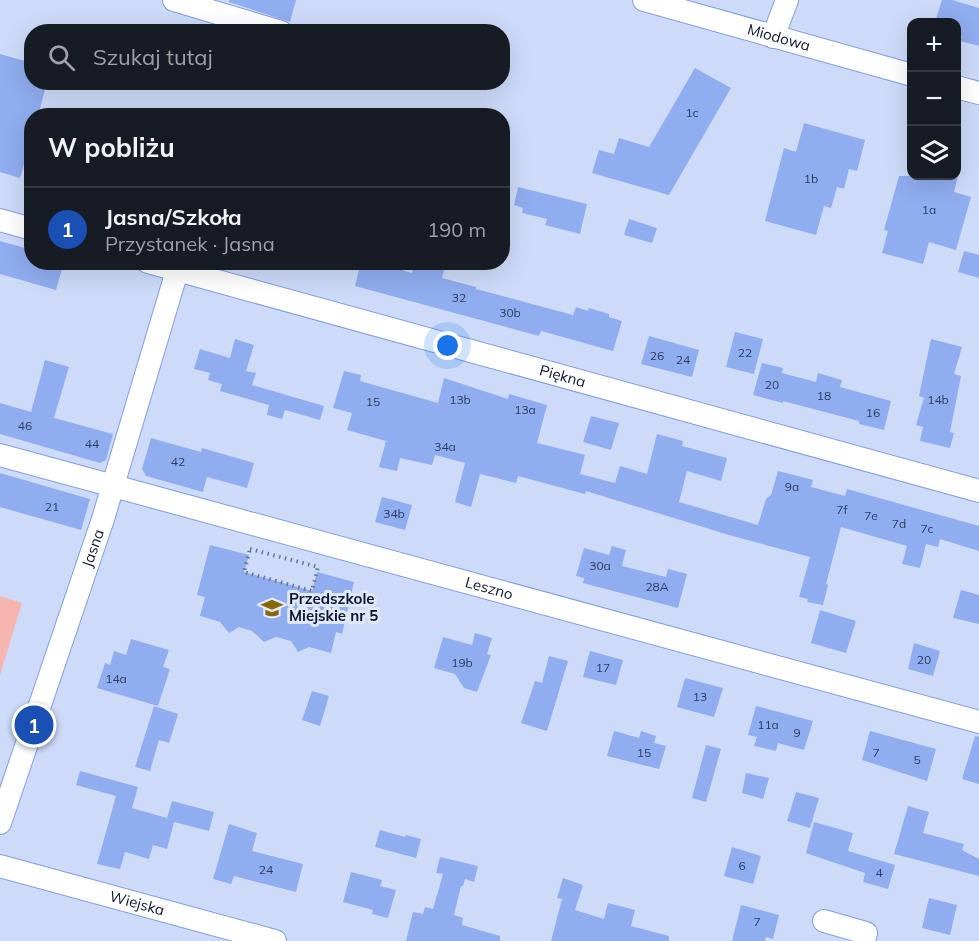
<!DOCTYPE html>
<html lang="pl">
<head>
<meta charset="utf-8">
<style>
	body { margin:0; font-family:Mulish,sans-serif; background:#20242c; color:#f1f3f6 }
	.controls { position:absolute; right:18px; top:18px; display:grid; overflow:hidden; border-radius:12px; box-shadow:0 6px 24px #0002 }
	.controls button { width:54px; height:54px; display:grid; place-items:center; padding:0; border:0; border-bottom:2px solid #363941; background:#171b24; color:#f1f3f6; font:30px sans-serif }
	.you { position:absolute; left:448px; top:346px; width:21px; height:21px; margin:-15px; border:4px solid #fff; border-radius:50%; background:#1a73e8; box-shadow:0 0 0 9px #1a73e833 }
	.badge { display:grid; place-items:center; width:39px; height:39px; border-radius:50%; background:#1a73e8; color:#fff; font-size:20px; font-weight:700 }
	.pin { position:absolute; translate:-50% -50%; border:3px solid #fff; box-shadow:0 2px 6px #0006 }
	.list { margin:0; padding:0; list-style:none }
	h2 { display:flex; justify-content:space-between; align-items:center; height:78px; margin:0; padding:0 24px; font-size:26px }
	h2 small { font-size:20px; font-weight:400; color:#9ea1a6 }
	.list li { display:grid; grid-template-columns:39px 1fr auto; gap:18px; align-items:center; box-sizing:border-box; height:84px; padding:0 24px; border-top:2px solid #363941 }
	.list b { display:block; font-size:22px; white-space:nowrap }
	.list p { margin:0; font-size:20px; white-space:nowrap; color:#9ea1a6 }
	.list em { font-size:20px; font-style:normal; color:#9ea1a6 }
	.icon { flex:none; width:33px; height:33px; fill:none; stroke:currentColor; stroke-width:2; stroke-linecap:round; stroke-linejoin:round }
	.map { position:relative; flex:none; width:979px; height:941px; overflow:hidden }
	.search { position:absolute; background:#171b24; box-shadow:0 6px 24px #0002; left:24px; top:24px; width:486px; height:66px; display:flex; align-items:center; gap:15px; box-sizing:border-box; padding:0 21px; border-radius:24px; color:#9ea1a6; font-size:22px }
	.panel { position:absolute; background:#171b24; box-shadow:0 6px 24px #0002; left:24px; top:108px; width:486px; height:162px; border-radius:24px }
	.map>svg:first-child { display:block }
</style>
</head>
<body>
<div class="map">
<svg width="979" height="941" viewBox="0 0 979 941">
	<rect width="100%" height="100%" fill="#cddbf9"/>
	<!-- green -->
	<path fill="#f6b5ae" d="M0,596l22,7 -22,72z"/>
	<!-- building -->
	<path fill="#90adef" d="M229,0h67l-6,22 -61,-20z
		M942,0h10l27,8v38l-19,-5 2,-5 -5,-1v-13h-22z
		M0,54l32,9v19h15l-9,34h-6v21l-12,41 -20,-6z
		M695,68l36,20 -62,107 -77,-22 7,-23 15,4 5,-16 30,9z
		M804,123l61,17 -8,31 -8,-2 -5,20 -7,-2 -6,21 -7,-2 -8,29 -51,-14 19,-73 12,4z
		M899,176h59l-4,16 17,5 -15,53 -27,-8 -6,22 -41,-11 6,-22 -4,-1z
		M518,187l69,17 -7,30 -35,-9 2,-6 -25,-6 1,-5 -9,-3z
		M629,219l28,9 -5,15 -28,-8z
		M0,241l32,9v12h32l-8,28 -56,-16z
		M964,251l15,4v23l-21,-6z
		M361,262h12l39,11 3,-11h31l-4,16 34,9v2l97,26 3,-8 12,4 1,-3 20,6v3l13,4 -9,30 -72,-20 -2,5 -184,-50z
		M735,332l28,7 -9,35 -28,-7z
		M649,336l50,14 -7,27 -51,-13z
		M235,339l19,6 -8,26 10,2 -4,12 72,21 -4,14 -35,-10 -3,9 -15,-4 2,-10 -49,-14 2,-7 -14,-4 2,-7 -16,-4 6,-20 30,9z
		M931,339l31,8 -8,27 7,2 -11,56 4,1 -4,15 -30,-7 3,-14 -7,-2 8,-27 -5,-2z
		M45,360l24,7 -15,51 59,16 -7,26 -6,3 -100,-29v-31l31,9z
		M762,363l21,5 -1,5 34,9 2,-9 24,7 -2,7 51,14 -7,29 -25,-6v-3l-76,-20v2l-30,-8z
		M344,371l17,4 -1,6 78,22 6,-25 64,21 1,-5 38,11 -10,38 48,12 -5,19 35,9 5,-17 27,8 10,-40 26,7 -1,5 45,12 -6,23 -34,-10 -8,31 79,23 8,-26 5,-4 7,-24 35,9 -2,7 34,9 2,-7 132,37v25l-39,-12 -2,8 -12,-3 -6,24 -18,-4 5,-18 -66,-19 -15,57 2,1 -5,20 -16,-3 1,-3 -9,-2 11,-40 -81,-22 -143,-44 -1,3 -67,-18 -2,7 -36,-9 -9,33 -16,-5 10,-39 -30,-8 -3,10 -32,-7 -3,13 -18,-4 7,-26 -39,-11 5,-17 -19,-5z
		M591,416l28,7 -8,27 -28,-8z
		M151,438l50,14 1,-4 52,15 -7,25 -40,-11 -4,15 -57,-16 -4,-7z
		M0,473l90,26 -9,31 -81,-23z
		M382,497l30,8 -7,25 -30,-8z
		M210,545l39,10 -5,17 68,19 5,-19 37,10 -12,52 -6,-2 -5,21 -22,-6 -11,5 -7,-11 -15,-4 -12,5 -12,-11 -13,-4 -10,6 -9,-11 -20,-6 5,-19 -8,-2z
		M612,546l14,4 -4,16 44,11 2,-8 19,5 -9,34 -95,-25 1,-5 -8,-2 8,-28 25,7z
		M961,590l18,5v29l-26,-6z
		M820,610l36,11 -10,32 -35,-10z
		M475,633l17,5 -5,16 4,1 -14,37 -13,-4 -9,-14 -21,-6 9,-31 29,8z
		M131,639l38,11 -6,17 7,2 -12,37 -61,-18 8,-25 5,2 4,-14 12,4z
		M914,643l26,8 -7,25 -25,-7z
		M590,651l33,9 -7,25 -33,-8z
		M549,656l19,5 -21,70 -26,-8 14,-42 7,2z
		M685,678l38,10 -9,29 -37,-10z
		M312,691l17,5 -9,30 -18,-6z
		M154,706l24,8 -9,29 -10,-3 -9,31 -15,-4z
		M756,706l57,15 -9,29 -26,-7 -2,8 -22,-5 3,-9 -9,-2z
		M614,731l25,7 2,-7 15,5 -2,7 12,3 -7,23 -52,-13z
		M870,731l66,18 -9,32 -65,-21z
		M975,736l4,1v47l-17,-5z
		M706,745l15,4 -15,53 -14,-4z
		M80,771l58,16 -6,21 35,10 5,-17 42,11 -5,19 -35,-9 -7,27 -14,-4 -4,14 -24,-7 -5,17 -23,-5 19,-68 -40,-11z
		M746,773l23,5 -6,21 -21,-6z
		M796,792l23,6 -9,30 -23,-7z
		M908,806l21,6 -6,21 41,11 -2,6 17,9v17l-85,-22z
		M814,822l39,11 -5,18 47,14 -7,24 -25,-7 2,-9 -59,-20z
		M229,824l28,9 -5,18 51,13 -7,28 -62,-16 -3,8 -18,-5z
		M380,830l25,7 1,-2 15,4 -5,19 -41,-11z
		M732,847l29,9 -8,28 -29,-8z
		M440,857l38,9 -4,16 -9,-3 -2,7h-2l-7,29 9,3 -1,7 38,11v5h-94l7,-29 10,2 2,-7 8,2 10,-35 -7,-1z
		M351,872l31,8 -2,6 16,4 -8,28 -16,-4 1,-4 -30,-8z
		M563,878l20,7 -8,25 29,9 4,-16 27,7 -4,16 38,10v5h-118l11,-42 -5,-1z
		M929,898l28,7 -7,30 -28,-7z
		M741,905l38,10 -6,24 -7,-2 -1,4h-33z"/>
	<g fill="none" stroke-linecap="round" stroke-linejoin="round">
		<defs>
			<g id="minor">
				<path d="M174,0l107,32"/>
				<path id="s1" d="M644,0l268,75"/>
				<path d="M773,37l14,-37"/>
				<path d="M956,87l23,6"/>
				<path d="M0,220l32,9"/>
				<path id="s2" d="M148,262l831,229"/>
				<path id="s3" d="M0,455l979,267"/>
				<path id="s4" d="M0,823l103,-304 74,-248"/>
				<path id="s5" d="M0,866l275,75"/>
				<path d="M824,921l42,12 -2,8"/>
			</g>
		</defs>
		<!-- minor casing -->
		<use href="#minor" stroke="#7f9ee5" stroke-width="24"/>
		<!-- path -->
		<path stroke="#697591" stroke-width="4" stroke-dasharray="1.5 4.5" stroke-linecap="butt" d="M250,549l68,18 -6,24 -68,-19z"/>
		<!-- minor -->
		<use href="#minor" stroke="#fff" stroke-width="22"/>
	</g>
	<!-- icons -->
	<defs>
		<symbol id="school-bare" viewBox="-9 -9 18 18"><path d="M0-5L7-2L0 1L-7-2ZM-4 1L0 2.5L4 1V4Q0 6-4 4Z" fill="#8a6808" stroke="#e1e8f7" stroke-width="2.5" paint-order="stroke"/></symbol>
	</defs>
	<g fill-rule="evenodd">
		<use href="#school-bare" x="257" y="593" width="30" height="30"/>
	</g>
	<g text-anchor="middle" stroke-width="6" stroke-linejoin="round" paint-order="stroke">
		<!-- number labels -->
		<g font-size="12" fill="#2c3c60">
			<text x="692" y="117">1c</text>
			<text x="811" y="183">1b</text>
			<text x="929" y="214">1a</text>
			<text x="459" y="302">32</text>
			<text x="510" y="317">30b</text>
			<text x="745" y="357">22</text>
			<text x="657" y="360">26</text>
			<text x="683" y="364">24</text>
			<text x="772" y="389">20</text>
			<text x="824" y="400">18</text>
			<text x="460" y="404">13b</text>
			<text x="938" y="404">14b</text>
			<text x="373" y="406">15</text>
			<text x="525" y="414">13a</text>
			<text x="873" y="417">16</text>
			<text x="25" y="430">46</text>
			<text x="92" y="448">44</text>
			<text x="445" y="451">34a</text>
			<text x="178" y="466">42</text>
			<text x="792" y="491">9a</text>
			<text x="52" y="511">21</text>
			<text x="842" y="514">7f</text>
			<text x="394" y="518">34b</text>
			<text x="871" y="520">7e</text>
			<text x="899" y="528">7d</text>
			<text x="927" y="533">7c</text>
			<text x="600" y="570">30a</text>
			<text x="657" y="591">28A</text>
			<text x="924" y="664">20</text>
			<text x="462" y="667">19b</text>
			<text x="603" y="672">17</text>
			<text x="116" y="683">14a</text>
			<text x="700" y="701">13</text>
			<text x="768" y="729">11a</text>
			<text x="797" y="737">9</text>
			<text x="644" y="757">15</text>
			<text x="876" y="757">7</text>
			<text x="917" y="764">5</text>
			<text x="742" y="870">6</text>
			<text x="266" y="874">24</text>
			<text x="879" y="877">4</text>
			<text x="757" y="926">7</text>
		</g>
		<!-- street labels -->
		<g font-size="15" fill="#0b1630" stroke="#e1e8f7">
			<text dy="5" stroke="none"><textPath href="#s1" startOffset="140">Miodowa</textPath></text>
			<text dy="5" stroke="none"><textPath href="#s2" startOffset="430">Piękna</textPath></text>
			<text dy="5" stroke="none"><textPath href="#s4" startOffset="290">Jasna</textPath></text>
			<text dy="5" stroke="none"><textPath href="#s3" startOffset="507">Leszno</textPath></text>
			<text dy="5" stroke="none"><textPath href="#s5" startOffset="142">Wiejska</textPath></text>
		</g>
		<!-- poi labels -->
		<g font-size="15" font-weight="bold" fill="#0b1630" stroke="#e1e8f7" text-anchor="start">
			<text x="289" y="604">Przedszkole<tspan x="289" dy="17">Miejskie nr 5</tspan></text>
		</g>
	</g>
</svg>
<div class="controls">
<button>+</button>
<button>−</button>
<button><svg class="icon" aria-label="layers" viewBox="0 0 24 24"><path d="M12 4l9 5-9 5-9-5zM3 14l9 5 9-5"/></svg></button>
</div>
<div class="you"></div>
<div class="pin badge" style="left:34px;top:725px;background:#1a4fb4">1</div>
<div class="search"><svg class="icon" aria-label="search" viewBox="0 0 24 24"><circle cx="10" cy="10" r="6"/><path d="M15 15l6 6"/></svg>Szukaj tutaj</div>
<section class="panel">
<h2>W pobliżu<small></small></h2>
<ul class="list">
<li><span class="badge" style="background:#1a4fb4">1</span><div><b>Jasna/Szkoła</b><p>Przystanek · Jasna</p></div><em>190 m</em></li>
</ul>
</section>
</div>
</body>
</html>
